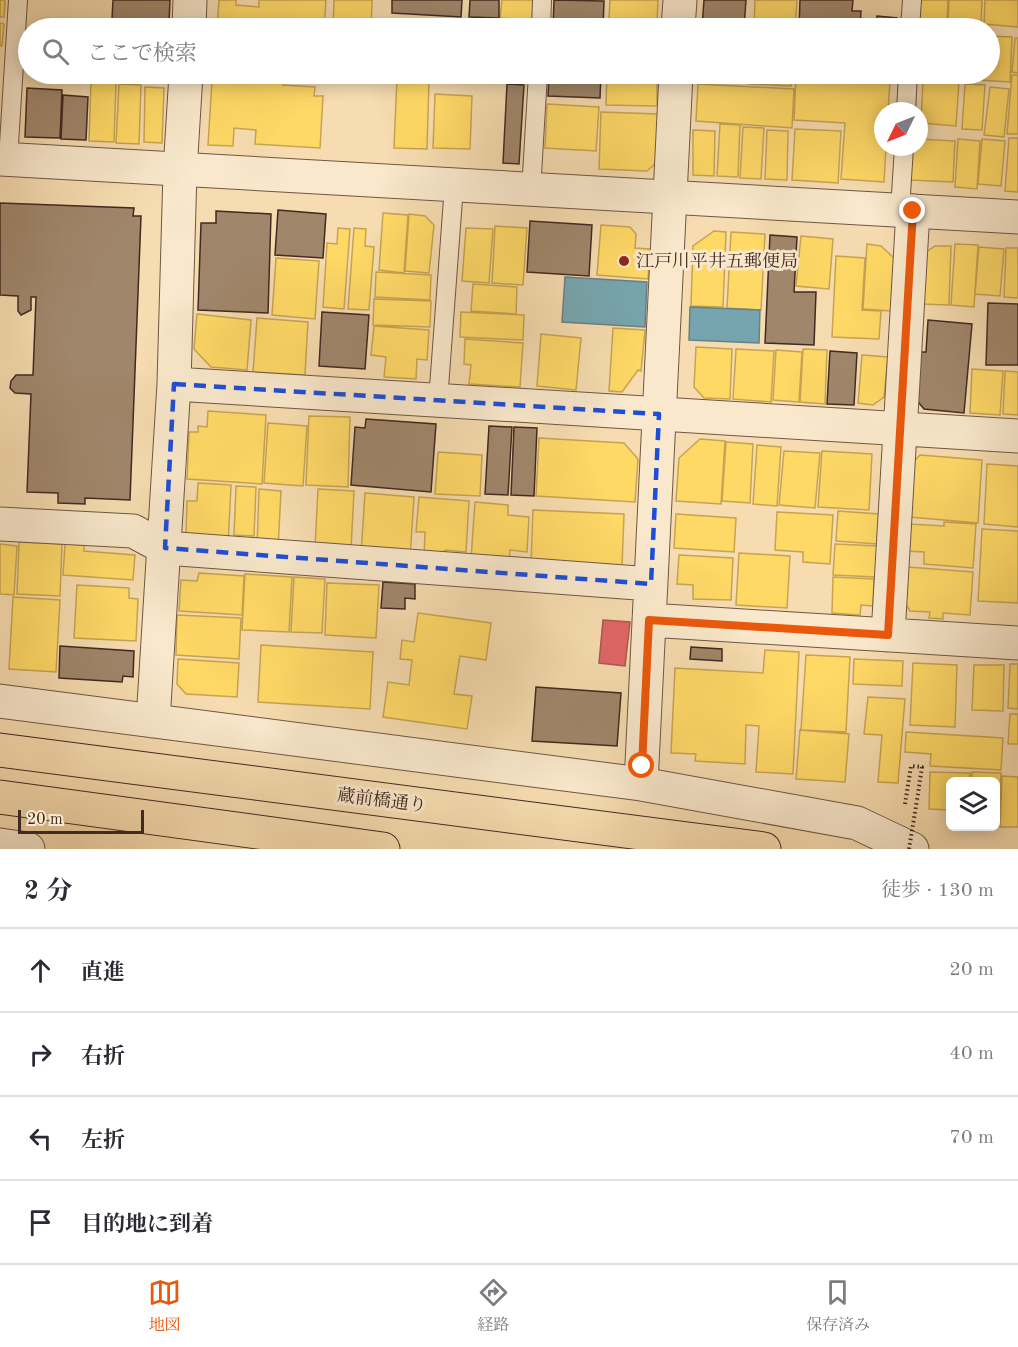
<!DOCTYPE html>
<html lang="ja">
<head>
<meta charset="utf-8">
<style>
	body { margin:0; font-family:"Old Standard TT","Noto Serif JP",serif; background:#f7f7f7; color:#2b2b33 }
	.controls { position:absolute; right:18px; bottom:18px; display:grid; overflow:hidden; border-radius:9px; box-shadow:0 3px 15px #0003 }
	.controls button { width:54px; height:54px; display:grid; place-items:center; padding:0; border:0; border-bottom:2px solid #e1e1e2; background:#fff; color:#2b2b33; font:30px sans-serif }
	.compass { position:absolute; left:874px; top:102px; width:54px; height:54px; border-radius:50%; background:#fff; box-shadow:0 3px 15px #0003; rotate:227deg }
	.scale { position:absolute; left:18px; bottom:15px; width:126px; box-sizing:border-box; padding-left:6px; border:3px solid #422921; border-top:0; font-size:16px; line-height:21px; white-space:nowrap; color:#422921; -webkit-text-stroke:4px #f9e8cc; paint-order:stroke }
	.stop { position:absolute; width:18px; height:18px; margin:-14px; border:4px solid #ea580c; border-radius:50%; background:#fff }
	.stop.end { background:#ea580c; border-color:#fff; box-shadow:0 2px 6px #0008 }
	.list { margin:0; padding:0; list-style:none }
	h2 { display:flex; justify-content:space-between; align-items:center; height:78px; margin:0; padding:0 24px; font-size:26px }
	h2 small { font-size:20px; font-weight:400; color:#7c7c81 }
	.list li { display:grid; grid-template-columns:39px 1fr auto; gap:18px; align-items:center; box-sizing:border-box; height:84px; padding:0 24px; border-top:2px solid #e1e1e2 }
	.list b { display:block; font-size:22px; white-space:nowrap }
	.list em { font-size:20px; font-style:normal; color:#7c7c81 }
	.icon { flex:none; width:33px; height:33px; fill:none; stroke:currentColor; stroke-width:2; stroke-linecap:round; stroke-linejoin:round }
	.map { position:relative; flex:none; width:1018px; height:849px; overflow:hidden }
	.search { position:absolute; background:#fff; box-shadow:0 3px 15px #0003; left:18px; right:18px; top:18px; height:66px; display:flex; align-items:center; gap:15px; box-sizing:border-box; padding:0 21px; border-radius:33px; color:#7c7c81; font-size:22px }
	.sheet { height:414px; background:#fff }
	nav { display:flex; justify-content:space-around; align-items:center; box-sizing:border-box; height:84px; border-top:2px solid #e1e1e2; background:#fff; font-size:16px; color:#7c7c81 }
	nav a { display:grid; justify-items:center; gap:3px }
	nav .on { color:#ea580c }
	.map>svg:first-child { display:block }
</style>
</head>
<body>
<div class="map">
<svg width="1018" height="849" viewBox="0 0 1018 849">
	<rect width="100%" height="100%" fill="#f6dcb0"/>
	<filter id="stains"><feTurbulence type="fractalNoise" baseFrequency=".00333" numOctaves="4"/><feColorMatrix values="0 0 0 0 .2 0 0 0 0 .09 0 0 0 0 .02 0 0 0 .5 -.17"/></filter>
	<radialGradient id="worn" r=".72"><stop offset=".6" stop-color="#630" stop-opacity="0"/><stop offset="1" stop-color="#630" stop-opacity=".3"/></radialGradient>
	<!-- homes -->
	<path fill="#ffd966" stroke="#c6a451" stroke-width="1.5" d="M0,0h5l-1,17h-4z
		M219,0h17v5l23,2v-7h67l-2,28h-107z
		M334,0h38l-1,28 -38,-1z
		M502,0h32l-2,21 -32,-3z
		M610,0h48l-1,22 -48,-3z
		M755,0h42l-2,28h-41z
		M918,0h30l-1,22 -30,-1z
		M949,0h33l-1,24 -33,-2z
		M985,0h33v27l-34,-3z
		M0,23l4,1 -2,22h-2z
		M609,24l50,2v2h-51z
		M390,25l44,1v2h-44z
		M990,36l22,1 -2,45 -31,-2 1,-6h10z
		M1015,38h3v35l-6,-1z
		M233,74h51l-1,11 32,2 -1,9h9l-3,52 -65,-4 1,-14 -22,-2 -1,18 -25,-1 4,-64 21,1z
		M292,74h25v5l-25,-3z
		M435,74h22v3l-22,-1z
		M497,74h33v3l-33,-2z
		M607,74h50v32l-51,-1z
		M749,74h43l-1,12 -42,-2z
		M914,74h31v3l-31,-2z
		M949,74h28v5l-28,-1z
		M796,75l94,7 -2,29h-5v36h3l-2,35 -43,-3 4,-56 -51,-3z
		M1012,75h6v59h-11z
		M397,79l32,1 -2,69 -33,-1z
		M923,80l36,2 -3,44 -35,-3z
		M91,82h25l-2,60 -25,-1z
		M119,84l22,1 -2,59 -23,-1z
		M698,84l96,5 -2,39 -96,-7z
		M965,84l20,1 -3,45 -20,-1z
		M145,87l19,1 -2,55 -18,-1z
		M990,87l19,2 -5,48 -20,-2z
		M435,94l37,2 -2,53 -37,-1z
		M547,104l52,3 -3,44 -51,-3z
		M601,112l57,2 -2,49 -9,8 -48,-2z
		M720,124l20,1 -2,52 -21,-1z
		M743,127l21,1 -3,51 -21,-1z
		M795,129l46,2 -3,52 -46,-3z
		M693,130l22,1 -1,45 -21,-1z
		M767,130l21,1 -1,49 -22,-1z
		M1009,138h9v54l-13,-1z
		M919,139l36,2 -2,41 -43,-2 1,-33h8z
		M958,139l22,2 -3,48 -22,-2z
		M982,139l23,2 -4,45 -23,-2z
		M383,213l25,2 -4,58 -25,-3z
		M409,214l16,2 9,9 -5,48 -24,-2z
		M601,225l29,2 6,7 -1,14 15,1 -2,30 -51,-4z
		M495,226l32,2 -4,57 -31,-2z
		M338,228l12,1 -6,80 -21,-2 4,-64 10,1z
		M354,228l12,1 -1,17 9,1 -5,63 -21,-1z
		M466,228l27,1 -4,54 -27,-2z
		M714,231l12,1 -3,75 -32,-1 2,-60z
		M731,232l34,2 -4,76 -34,-2z
		M801,236l32,3 -4,50 -33,-3z
		M867,244l14,2 13,12 -3,53 -28,-2z
		M955,244l23,1 -4,62 -23,-2z
		M935,246h16l-2,59 -29,-1 2,-49z
		M979,247l25,2 -4,47 -25,-2z
		M1006,248h12v50l-14,-1z
		M836,256l29,2 -3,52 19,1 -2,28 -47,-2z
		M276,258l43,3 -4,58 -43,-4z
		M376,272l55,3 -1,25 -55,-3z
		M473,284l44,3 -1,27 -45,-3z
		M374,299l57,2 -1,26 -57,-2z
		M461,312l63,3 -1,25 -63,-3z
		M197,314l54,6 -4,50 -36,-3 -17,-18z
		M257,318l51,4 -3,53 -52,-3z
		M374,326l55,4 -2,30 -10,-1 -1,20 -32,-2 2,-20 -15,-2z
		M613,328l32,2 -4,41 -3,-1 -16,22 -13,-1z
		M541,334l40,4 -5,52 -39,-4z
		M465,339l58,4 -3,44 -51,-3 2,-19 -7,-1z
		M696,347l36,2 -2,50 -26,-1 -10,-11z
		M736,349l38,2 -3,51 -38,-3z
		M803,349l24,1 -2,54 -25,-2z
		M776,350l26,2 -3,50 -26,-2z
		M862,355l26,2 -4,40 -11,8 -15,-2z
		M972,369l31,2 -3,44 -30,-2z
		M1005,371l13,1v43l-15,-1z
		M208,411l58,4 -4,69 -75,-5 2,-47h9v-6l9,1z
		M309,416l41,1 -2,70 -42,-2z
		M268,423l39,3 -4,60 -39,-3z
		M539,438l85,5 14,16 -3,43 -99,-6z
		M700,439l25,2 -4,63 -45,-3 3,-43z
		M726,442l27,2 -3,59 -28,-2z
		M757,445l24,2 -4,59 -24,-2z
		M784,451l36,2 -5,55 -36,-3z
		M822,451l50,3 -3,56 -51,-3z
		M438,452l44,3 -2,41 -45,-2z
		M920,455l62,5 -4,63 -68,-6 3,-55z
		M987,464l31,2v61l-34,-3z
		M198,483l33,2 -3,61 -42,-12 1,-33h10z
		M236,486l20,1 -2,49 -20,-1z
		M259,489l22,2 -3,58 -21,-1z
		M318,489l36,2 -3,59 -36,-2z
		M365,493l49,4 -4,61 -49,-4z
		M419,497l50,4 -3,51 -21,-2 -1,8 -20,-2 1,-24h-9z
		M475,502l33,3v10l21,2 -2,35 -17,-2 -1,12 -38,-3z
		M533,510l91,4 -2,53 -91,-5z
		M838,511l41,3 -2,30 -41,-3z
		M777,512l56,3 -3,49 -27,-2v-10l-28,-2z
		M676,514l60,4 -2,34 -60,-4z
		M944,522l32,2 -3,44 -49,-4v-12l-18,-1 3,-27 35,2z
		M982,529l36,2v72l-40,-2z
		M19,542l43,2 -2,52 -43,-2z
		M0,544l17,2 -3,49 -14,-1z
		M65,544l19,1v6l51,4 -2,25 -70,-5z
		M835,544l43,2 -2,31 -43,-2z
		M739,553l51,3 -3,52 -51,-3z
		M679,555l54,3 -2,42 -38,-1v-14l-16,-1z
		M908,567l65,5 -3,43 -27,-2v6l-14,-1 1,-6 -20,-1 -5,-8z
		M199,573l45,3 -2,39 -63,-4 2,-31 16,1z
		M245,574l47,3 -3,55 -47,-2z
		M294,577l31,2 -3,54 -31,-1z
		M833,577l41,2 -1,27 -12,-1 -1,10 -28,-2z
		M327,583l52,2 -3,53 -51,-3z
		M77,585l52,3v10l9,1 -2,42 -62,-3z
		M13,597l47,3 -4,72 -47,-3z
		M418,613l73,10 -5,37 -26,-4 -6,38 18,2 -5,33 -84,-12 5,-35 21,3 3,-25 -12,-1 2,-19 12,2z
		M177,615l64,3 -2,41 -63,-4z
		M261,645l112,7 -3,57 -112,-7z
		M765,650l34,2 -6,122 -37,-2 3,-46 -13,-1 -1,39 -50,-3 1,-7 -25,-1 4,-85 88,5z
		M806,655l44,2 -4,75 -45,-2z
		M178,659l61,4 -2,34 -51,-3 -9,-10z
		M854,659l49,2 -1,25 -49,-2z
		M913,663l44,2 -2,62 -45,-2z
		M1010,664h8v45l-10,-1z
		M974,665h30l-1,46 -31,-1z
		M868,697l37,2 -7,84 -20,-1 4,-47 -18,-1z
		M1010,714h8v30h-10z
		M800,730l49,4 -4,48 -49,-3z
		M906,732l97,6 -2,32 -71,-4 1,-12 -26,-2z
		M930,772l40,1 -1,9h-19v28l-21,-1z
		M972,772l29,1 -2,47h-3v-38h-25z
		M1002,776l16,1v50h-18z"/>
	<!-- shops -->
	<path fill="#e06666" stroke="#b15451" stroke-width="1.5" d="M603,620l27,2 -5,44 -26,-3z"/>
	<!-- public -->
	<path fill="#76a5af" stroke="#668084" stroke-width="1.5" d="M565,277l82,5 -2,45 -83,-5z
		M690,307l70,3 -1,33 -70,-3z"/>
	<!-- building -->
	<path fill="#a0866b" stroke="#422921" stroke-width="1.5" d="M113,0h57l-1,22 -57,-3z
		M392,0h70l-1,17 -69,-4z
		M470,0h29v18l-30,-1z
		M554,0l50,1 -1,27h-50z
		M704,0h42l-2,28h-42z
		M800,0h53l-1,11h9l-1,17h-61z
		M877,16l20,2 -1,10h-20z
		M549,74h52l-1,24 -52,-2z
		M700,74h42l-1,6 -41,-3z
		M507,84l17,1 -5,79 -16,-1z
		M27,88l35,2 -2,48 -35,-1z
		M63,95l25,2 -2,43 -25,-1z
		M0,203l134,5 -1,8h8l-11,284 -45,-2v6l-27,-1v-10l-31,-1 4,-98 -16,-1 -5,-5 1,-7 5,-6h17l3,-78h-5v13l-10,5 -3,-4v-15l-18,-1z
		M278,210l48,4 -3,44 -48,-3z
		M216,211l55,3 -3,99 -70,-3 3,-87h15z
		M530,221l62,4 -3,51 -62,-4z
		M770,235l27,2 -3,55h22l-2,53 -49,-2z
		M988,303l30,1v61h-32z
		M322,312l47,3 -4,54 -46,-3z
		M928,320l44,4 -8,89 -40,-4 -10,-12 4,-45h8z
		M830,351l27,2 -3,52 -27,-1z
		M366,419l70,5 -5,68 -80,-7 4,-58 10,1z
		M489,426l23,1 -4,68 -23,-1z
		M514,427l23,1 -3,68 -23,-1z
		M383,582l32,2v15l-10,-1v11l-24,-1z
		M60,646l74,5 -1,26 -10,-1 -1,6 -63,-4z
		M691,647l31,2v12l-32,-2z
		M536,687l85,6 -4,53 -85,-5z"/>
	<g fill="none" stroke-linecap="round" stroke-linejoin="round">
		<defs>
			<path id="service" d="M541,28l1,-28
				M910,28l2,-28
				M906,111l2,-37
				M8,160l10,-160
				M531,191l7,-117
				M900,210l4,-63
				M438,401l16,-215"/>
			<path id="minor" d="M189,28l1,-28
				M678,28l2,-28
				M174,384l844,52
				M0,524l133,7 32,17 486,36
				M649,620l369,23
				M888,635l25,-424
				M0,701l641,83 216,39 55,26
				M153,721l21,-337 6,-213 6,-97
				M641,784l35,-710
				M0,845l28,4"/>
			<path id="tertiary" d="M0,159l1018,58"/>
			<path id="primary" d="M0,750l764,99
				M0,797l383,52"/>
		</defs>
		<!-- service casing -->
		<use href="#service" stroke="#6f5645" stroke-width="20"/>
		<!-- minor casing -->
		<use href="#minor" stroke="#6f5645" stroke-width="35"/>
		<!-- tertiary casing -->
		<use href="#tertiary" stroke="#6f5645" stroke-width="35"/>
		<!-- primary casing -->
		<use href="#primary" stroke="#422921" stroke-width="35"/>
		<!-- path -->
		<path stroke="#422921" stroke-width="4" stroke-dasharray="1.5 3" stroke-linecap="butt" d="M905,804l6,-38 11,1 -5,33"/>
		<!-- service -->
		<use href="#service" stroke="#f9e8cc" stroke-width="18"/>
		<!-- minor -->
		<use href="#minor" stroke="#f9e8cc" stroke-width="33"/>
		<!-- tertiary -->
		<use href="#tertiary" stroke="#f9e8cc" stroke-width="33"/>
		<!-- primary -->
		<use href="#primary" stroke="#f6dcb0" stroke-width="33"/>
		<!-- path-bridge -->
		<path stroke="#422921" stroke-width="4" stroke-dasharray="1.5 3" stroke-linecap="butt" d="M909,849l8,-49"/>
	</g>
	<g fill="none" stroke-linecap="round" stroke-linejoin="round">
		<!-- route -->
		<path stroke="#ea580c" stroke-width="8" d="M642,766l7,-146 239,15 25,-424"/>
	</g>
	<!-- marked area -->
	<path fill="none" stroke="#1d4ed8" stroke-width="4.5" stroke-dasharray="12 8" stroke-linejoin="round" d="M174,384l485,30 -8,170 -486,-36z"/>
	<!-- markers -->
	<circle fill="#8f2418" stroke="#f9e8cc" stroke-width="2" cx="624" cy="261" r="6"/>
	<g text-anchor="middle" stroke-width="6" stroke-linejoin="round" paint-order="stroke">
		<!-- poi labels -->
		<g font-size="18" fill="#422921" stroke="#f9e8cc" text-anchor="start">
			<text x="636" y="267">江戸川平井五郵便局</text>
		</g>
		<!-- street labels -->
		<g font-size="18" fill="#422921" stroke="#f9e8cc">
			<text transform="translate(382 800) rotate(7)" y="6">蔵前橋通り</text>
		</g>
	</g>
	<rect width="100%" height="100%" filter="url(#stains)"/>
	<rect width="100%" height="100%" fill="url(#worn)"/>
</svg>
<div class="controls">
<button><svg class="icon" aria-label="layers" viewBox="0 0 24 24"><path d="M12 4l9 5-9 5-9-5zM3 14l9 5 9-5"/></svg></button>
</div>
<svg class="compass" viewBox="-18 -18 36 36"><path d="M0-13l5 13h-10z" fill="#e53935"/><path d="M0 13l5-13h-10z" fill="#7c7c81"/></svg>
<div class="scale">20 m</div>
<div class="stop" style="left:642px;top:766px"></div>
<div class="stop end" style="left:913px;top:211px"></div>
<div class="search"><svg class="icon" aria-label="search" viewBox="0 0 24 24"><circle cx="10" cy="10" r="6"/><path d="M15 15l6 6"/></svg>ここで検索</div>
</div>
<section class="sheet">
<h2>2 分<small>徒歩 · 130 m</small></h2>
<ul class="list">
<li><svg class="icon" aria-label="ahead" viewBox="0 0 24 24"><path d="M12 20V5M6 11l6-6 6 6"/></svg><div><b>直進</b></div><em>20 m</em></li>
<li><svg class="icon" aria-label="right" viewBox="0 0 24 24"><path d="M7 20v-9h11M14 6l5 5-5 5"/></svg><div><b>右折</b></div><em>40 m</em></li>
<li><svg class="icon" aria-label="left" viewBox="0 0 24 24"><path d="M17 20v-9H6M10 6l-5 5 5 5"/></svg><div><b>左折</b></div><em>70 m</em></li>
<li><svg class="icon" aria-label="arrive" viewBox="0 0 24 24"><path d="M6 21V4h12l-3 4 3 4H6"/></svg><div><b>目的地に到着</b></div></li>
</ul>
</section>
<nav>
<a class="on"><svg class="icon" aria-label="map" viewBox="0 0 24 24"><path d="M3 6l6-2 6 2 6-2v14l-6 2-6-2-6 2zM9 4v14M15 6v14"/></svg>地図</a>
<a><svg class="icon" aria-label="directions" viewBox="0 0 24 24"><path d="M12 3l9 9-9 9-9-9zM9 14v-3h6M13 9l2 2-2 2"/></svg>経路</a>
<a><svg class="icon" aria-label="saved" viewBox="0 0 24 24"><path d="M7 4h10v16l-5-4-5 4z"/></svg>保存済み</a>
</nav>
</body>
</html>
